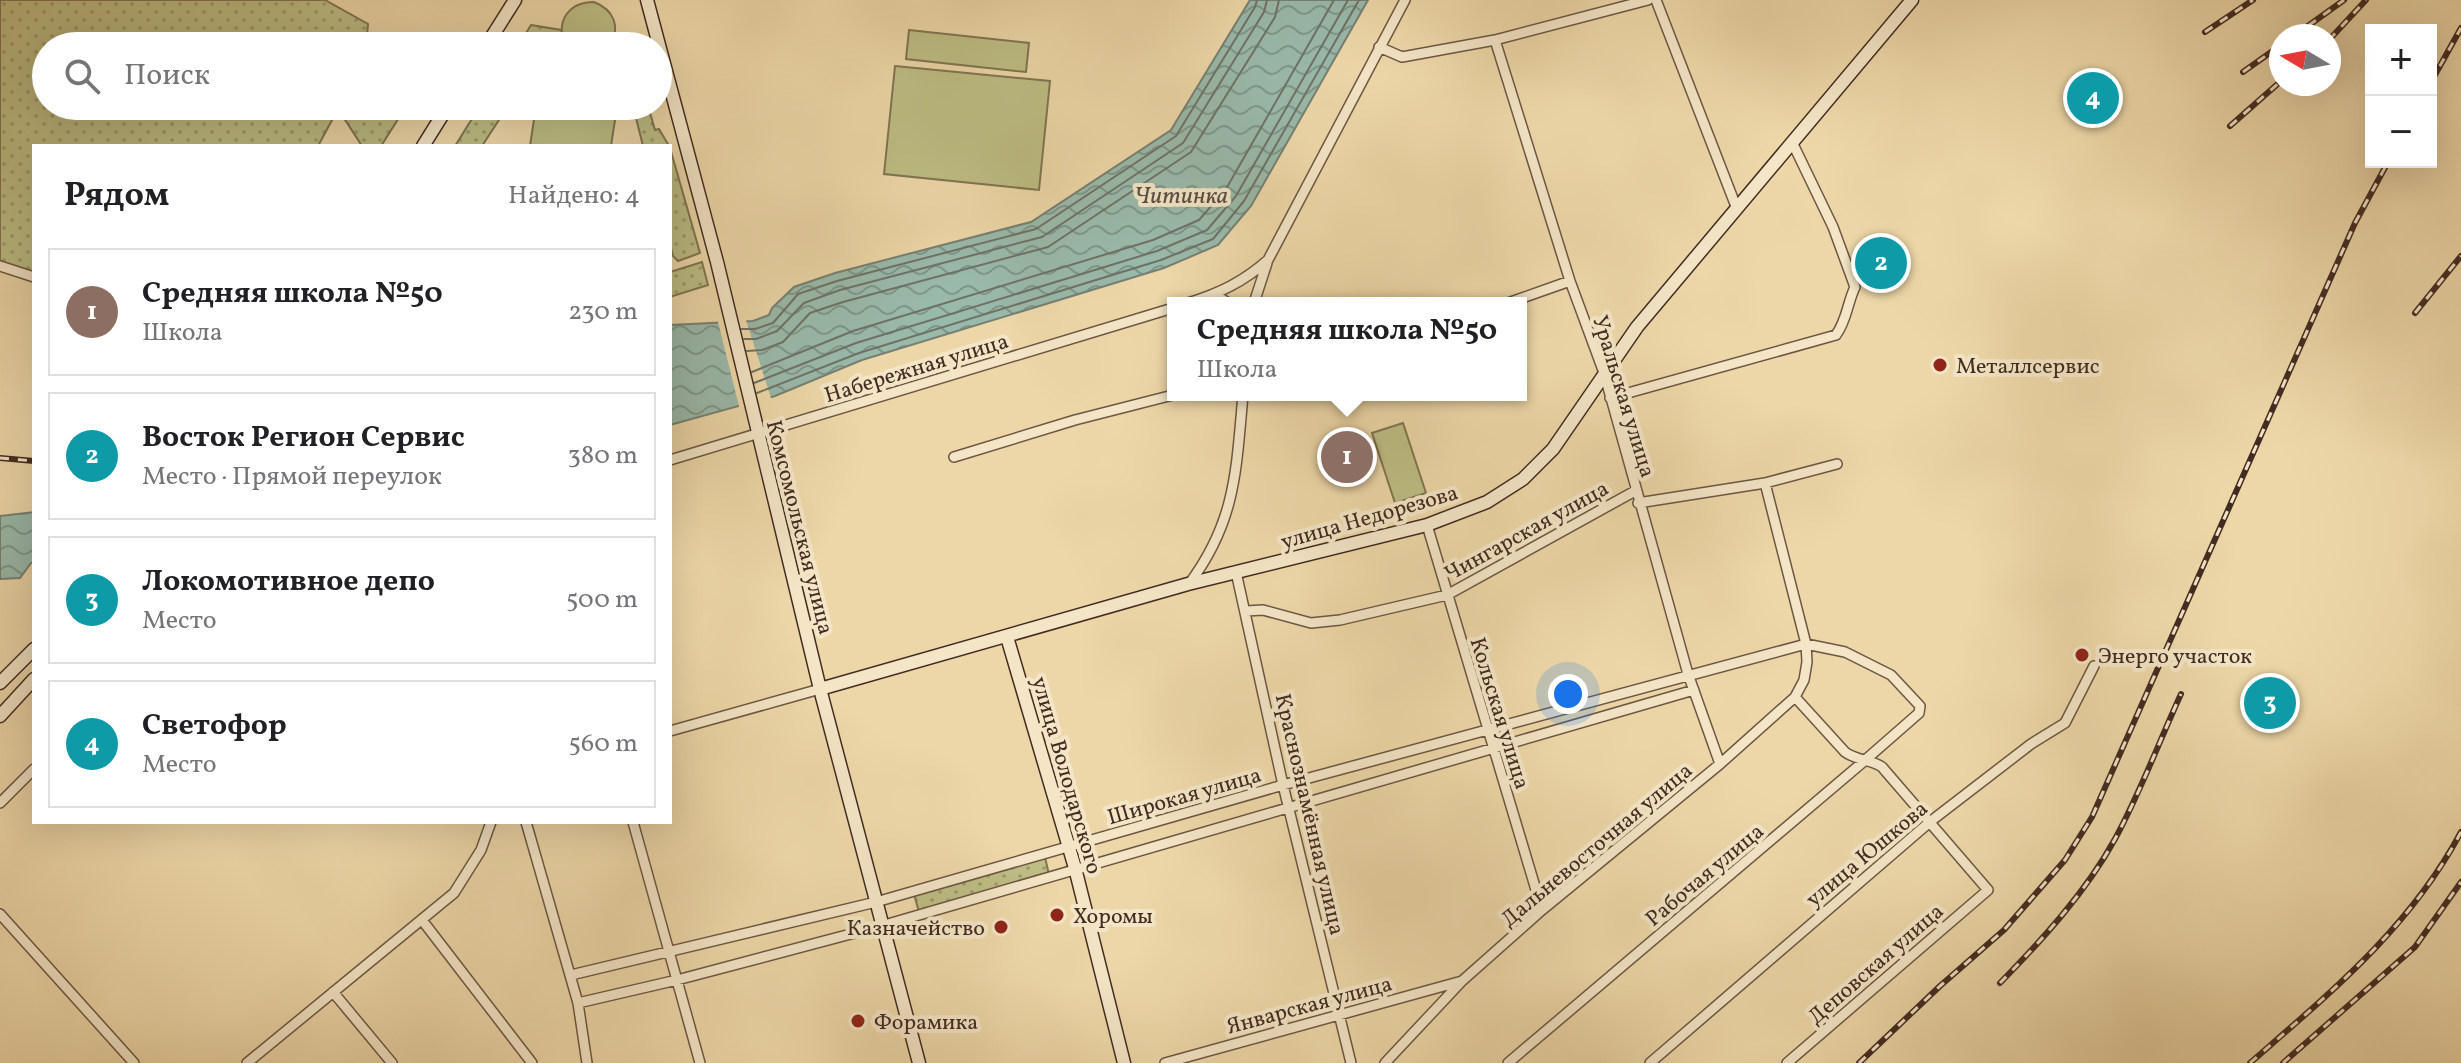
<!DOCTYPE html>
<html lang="ru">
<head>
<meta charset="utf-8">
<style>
	body { margin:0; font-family:Vollkorn,serif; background:#f2f2f2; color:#202124 }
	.controls { position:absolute; right:24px; top:24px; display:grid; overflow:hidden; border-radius:0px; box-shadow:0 8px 32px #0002 }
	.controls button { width:72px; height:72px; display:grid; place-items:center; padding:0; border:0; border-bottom:2px solid #e0e0e0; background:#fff; color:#202124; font:40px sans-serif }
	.compass { position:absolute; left:2269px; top:24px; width:72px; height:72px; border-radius:50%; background:#fff; box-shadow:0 8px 32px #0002; rotate:280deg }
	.you { position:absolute; left:1568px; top:694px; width:28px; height:28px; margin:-20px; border:6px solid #fff; border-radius:50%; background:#1a73e8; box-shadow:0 0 0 12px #1a73e833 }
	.badge { display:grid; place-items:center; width:52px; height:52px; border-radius:50%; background:#d93025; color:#fff; font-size:26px; font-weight:700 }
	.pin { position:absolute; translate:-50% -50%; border:4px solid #fff; box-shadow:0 2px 8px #0006 }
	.popup { position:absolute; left:1167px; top:297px; width:360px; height:104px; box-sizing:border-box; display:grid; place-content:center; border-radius:0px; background:#fff; filter:drop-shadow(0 2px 6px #0005); font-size:26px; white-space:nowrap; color:#757577 }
	.popup b { font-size:30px; color:#202124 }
	.popup::after { content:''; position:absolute; left:50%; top:100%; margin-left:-16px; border:16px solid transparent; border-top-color:#fff }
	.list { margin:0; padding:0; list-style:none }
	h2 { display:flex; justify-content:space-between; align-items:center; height:104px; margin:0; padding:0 32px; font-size:34px }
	h2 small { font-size:26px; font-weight:400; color:#757577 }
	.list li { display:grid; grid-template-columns:52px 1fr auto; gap:24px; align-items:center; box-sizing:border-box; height:128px; margin:0 16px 16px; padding:0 16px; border:2px solid #e0e0e0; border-radius:0px }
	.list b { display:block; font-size:30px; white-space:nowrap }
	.list p { margin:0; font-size:26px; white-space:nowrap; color:#757577 }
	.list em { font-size:26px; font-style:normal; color:#757577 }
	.icon { flex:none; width:44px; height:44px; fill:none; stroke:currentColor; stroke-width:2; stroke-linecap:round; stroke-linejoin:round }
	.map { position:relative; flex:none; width:2461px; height:1063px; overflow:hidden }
	.search { position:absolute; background:#fff; box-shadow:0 8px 32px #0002; left:32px; top:32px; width:640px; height:88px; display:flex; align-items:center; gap:20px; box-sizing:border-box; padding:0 28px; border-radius:44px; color:#757577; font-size:30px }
	.panel { position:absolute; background:#fff; box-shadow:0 8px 32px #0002; left:32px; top:144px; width:640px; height:680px; border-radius:0px }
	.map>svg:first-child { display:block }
</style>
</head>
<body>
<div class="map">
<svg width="2461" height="1063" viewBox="0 0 2461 1063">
	<defs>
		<pattern id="green-dots" width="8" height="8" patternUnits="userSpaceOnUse" patternTransform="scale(2)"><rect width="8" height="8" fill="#bdbd84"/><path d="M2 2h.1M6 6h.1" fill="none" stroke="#9b9a6c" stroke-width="1.8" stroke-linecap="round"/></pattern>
		<pattern id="water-waves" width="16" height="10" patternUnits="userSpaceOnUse" patternTransform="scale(2)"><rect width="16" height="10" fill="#99b9aa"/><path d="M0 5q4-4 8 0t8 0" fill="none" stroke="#7e978a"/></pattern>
	</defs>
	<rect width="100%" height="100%" fill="#edd7a8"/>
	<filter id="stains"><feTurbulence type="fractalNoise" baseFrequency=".0025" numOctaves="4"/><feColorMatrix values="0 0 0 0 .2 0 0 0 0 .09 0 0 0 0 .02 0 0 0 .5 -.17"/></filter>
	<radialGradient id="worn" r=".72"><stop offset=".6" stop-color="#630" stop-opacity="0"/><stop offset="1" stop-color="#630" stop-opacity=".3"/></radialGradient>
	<!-- green -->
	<path fill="url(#green-dots)" stroke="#807452" stroke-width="2" d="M0,0h325l43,24 -2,22h-320v60h336l18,10 -19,30h-19l-24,-37 -20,37h-284v127l-34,-12z
		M531,25l30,5 4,14 -47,2z
		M480,106h28l-26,40h-27z
		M633,106h15l7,24 4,-1 10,17h-26z
		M670,148l30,105 -22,8 -5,-5 -3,-12z
		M702,262l6,23 -38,12v-25z
		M1045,857l4,18 -130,37 -5,-18z"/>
	<!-- pitch -->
	<path fill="#bdbd84" stroke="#807452" stroke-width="2" d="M594,2c20,8 26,24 17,42l-49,2 3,-2c-10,-24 5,-42 29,-42z
		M909,30l120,13 -3,29 -120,-13z
		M895,66l155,15 -11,109 -155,-16z
		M536,106h97l-1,3 -15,-2 -6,39h-81z
		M1403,423l23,70 -31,10 -23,-70z"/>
	<!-- water -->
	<path fill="url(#water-waves)" stroke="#768073" stroke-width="2" d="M1250,0h118l-117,206 -33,39 -54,23 -302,92 -87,36 -105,29v-100l83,-4 16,-6 3,-7 22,-21 41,-14 196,-51 140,-92z
		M34,512v51h-3l-11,15 -20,1v-63z"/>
	<!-- pier -->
	<path fill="#edd7a8" d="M745,317l27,84 -32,9 -23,-92z"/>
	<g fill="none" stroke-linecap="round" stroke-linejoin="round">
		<!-- shore -->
		<path stroke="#6e7266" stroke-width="2" d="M741,329h14l18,-6 25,-29 39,-13 199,-52 140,-93 79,-129 2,-7
			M744,339h12l21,-8 27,-28 36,-13 202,-53 141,-94 81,-131 3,-12
			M747,351l15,-1 21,-8 27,-29 33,-11 205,-55 143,-95 84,-135 4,-17
			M752,372l101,-41 300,-91 46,-20 27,-31 108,-189
			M754,383l102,-40 301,-92 50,-21 29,-34 112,-196
			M757,393l102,-40 302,-93 52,-21 31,-38 115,-201"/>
		<defs>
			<path id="street" d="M1656,0l81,209
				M1495,40l75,241 34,92 84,301 32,90
				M1379,47l23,10 93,-17 153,-40
				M0,266l34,11
				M1216,295l12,8
				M1188,303c32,-10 55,-21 80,-43l137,-260
				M1254,303l13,-40
				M1508,303l62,-22
				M1610,398l226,-63c11,-15 11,-31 19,-48l-22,-60 -40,-83
				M954,457l121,-37 98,-25
				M670,460l503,-152
				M1638,503l127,-20 72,-19
				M1427,525l115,385
				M1236,572l47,213 68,278
				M1189,584c47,-63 47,-113 54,-189
				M1246,611l17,-1 48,13 29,-3 107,-25 188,-104
				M670,731l150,-42
				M0,803l34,-34
				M526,822l52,181 9,60
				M633,822l67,241
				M0,914l134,149
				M422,920l110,143
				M571,975l305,-73 407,-117 523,-141 39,8 46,23 29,31 -1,7 -56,49 -355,301
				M333,992l59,71
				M578,1003l99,-23 204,-54 813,-236
				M247,1063l207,-170 27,-43 10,-28
				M1165,1063l297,-82
				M1385,1063l77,-82 80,-71 178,-146 75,-67 9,-17 3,-18 -1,-18 -41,-161
				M1650,1063l281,-242 100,-77 34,-21 29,-57
				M1787,1063l201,-173 -106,-123c-11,-8 -25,-6 -37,-15l-50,-55"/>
			<path id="secondary" d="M647,0l70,262 103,427 99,374
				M486,46l29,-46
				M423,146l25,-40
				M1007,637l68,231 49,195
				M0,683l34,-34
				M820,689l368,-105 239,-59 60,-23 36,-23 30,-30 84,-122 275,-327
				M0,716l34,-37"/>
		</defs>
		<!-- street casing -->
		<use href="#street" stroke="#6d5643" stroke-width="12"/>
		<!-- secondary casing -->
		<use href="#secondary" stroke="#422b21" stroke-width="15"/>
		<!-- street -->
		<use href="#street" stroke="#f3e5c6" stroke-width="9"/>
		<!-- secondary -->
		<use href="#secondary" stroke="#f3e5c6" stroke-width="12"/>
		<defs>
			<path id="rail" d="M2205,32l48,-32
				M2294,36l50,-36
				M2329,40l37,-40
				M2243,72l38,-27
				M2431,82l30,-54
				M2230,126l51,-45
				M2415,313l46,-57
				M0,458l34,3
				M2000,983c42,-43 86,-91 115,-144 25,-46 44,-97 66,-145
				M1859,1063l81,-77 64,-56 61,-70 27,-43 263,-594 33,-61
				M2250,1063c80,-70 160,-135 211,-231
				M2283,1063l132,-116 46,-65"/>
		</defs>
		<!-- rail casing -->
		<use href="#rail" stroke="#422b21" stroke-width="6"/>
		<!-- rail -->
		<use href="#rail" stroke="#f3e5c6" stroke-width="3" stroke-dasharray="9" stroke-linecap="butt"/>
	</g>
	<!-- markers -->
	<g fill="#8f2418" stroke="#f3e5c6" stroke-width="3">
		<circle cx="1940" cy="365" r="8"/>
		<circle cx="2082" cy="655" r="8"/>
		<circle cx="1057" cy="915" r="8"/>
		<circle cx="1001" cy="927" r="8"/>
		<circle cx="858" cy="1021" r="8"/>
	</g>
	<g text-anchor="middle" stroke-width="8" stroke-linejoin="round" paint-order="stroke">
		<!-- poi labels -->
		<g font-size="22" fill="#422b21" stroke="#f3e5c6" text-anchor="start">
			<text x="1956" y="373">Металлсервис</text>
			<text x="2098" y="663">Энерго участок</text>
			<text x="1073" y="923">Хоромы</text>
			<text x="985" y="935" text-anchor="end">Казначейство</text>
			<text x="874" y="1029">Форамика</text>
		</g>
		<!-- street labels -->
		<g font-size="22" fill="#422b21" stroke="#f3e5c6">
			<text transform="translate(916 367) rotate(-17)" y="8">Набережная улица</text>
			<text transform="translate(1625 396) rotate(73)" y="8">Уральская улица</text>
			<text transform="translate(1369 516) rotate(-16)" y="8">улица Недорезова</text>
			<text transform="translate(801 527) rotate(76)" y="8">Комсомольская улица</text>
			<text transform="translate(1526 530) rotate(-29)" y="8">Чингарская улица</text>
			<text transform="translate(1501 713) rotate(73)" y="8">Кольская улица</text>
			<text transform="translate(1068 775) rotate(74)" y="8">улица Володарского</text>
			<text transform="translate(1184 795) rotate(-16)" y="8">Широкая улица</text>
			<text transform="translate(1311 814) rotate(77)" y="8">Краснознамённая улица</text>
			<text transform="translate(1596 844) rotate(-40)" y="8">Дальневосточная улица</text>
			<text transform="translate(1866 853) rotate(-40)" y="8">улица Юшкова</text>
			<text transform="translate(1704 874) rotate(-40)" y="8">Рабочая улица</text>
			<text transform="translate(1875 963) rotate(-41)" y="8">Деповская улица</text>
			<text transform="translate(1309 1004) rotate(-15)" y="8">Январская улица</text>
		</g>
		<!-- water labels -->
		<g font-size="24" font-style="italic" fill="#584e43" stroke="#f3e5c6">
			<text x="1181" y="203">Читинка</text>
		</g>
	</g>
	<rect width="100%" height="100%" filter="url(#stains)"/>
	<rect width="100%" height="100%" fill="url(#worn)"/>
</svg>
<div class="controls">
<button>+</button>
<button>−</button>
</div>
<svg class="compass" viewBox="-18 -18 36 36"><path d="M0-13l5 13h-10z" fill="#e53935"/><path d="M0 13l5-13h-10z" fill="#757577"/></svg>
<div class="you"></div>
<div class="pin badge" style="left:1347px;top:457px;background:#8d6e63">1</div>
<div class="popup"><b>Средняя школа №50</b>Школа</div>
<div class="pin badge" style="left:1881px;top:263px;background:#0f9aa8">2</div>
<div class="pin badge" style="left:2270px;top:703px;background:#0f9aa8">3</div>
<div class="pin badge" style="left:2093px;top:98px;background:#0f9aa8">4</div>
<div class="search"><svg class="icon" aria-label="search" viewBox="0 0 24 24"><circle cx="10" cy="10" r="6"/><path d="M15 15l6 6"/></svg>Поиск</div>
<section class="panel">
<h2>Рядом<small>Найдено: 4</small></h2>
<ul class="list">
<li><span class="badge" style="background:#8d6e63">1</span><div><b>Средняя школа №50</b><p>Школа</p></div><em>230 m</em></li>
<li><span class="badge" style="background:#0f9aa8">2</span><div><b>Восток Регион Сервис</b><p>Место · Прямой переулок</p></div><em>380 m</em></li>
<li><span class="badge" style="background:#0f9aa8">3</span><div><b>Локомотивное депо</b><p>Место</p></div><em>500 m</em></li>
<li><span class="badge" style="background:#0f9aa8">4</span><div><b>Светофор</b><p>Место</p></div><em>560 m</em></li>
</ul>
</section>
</div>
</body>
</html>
